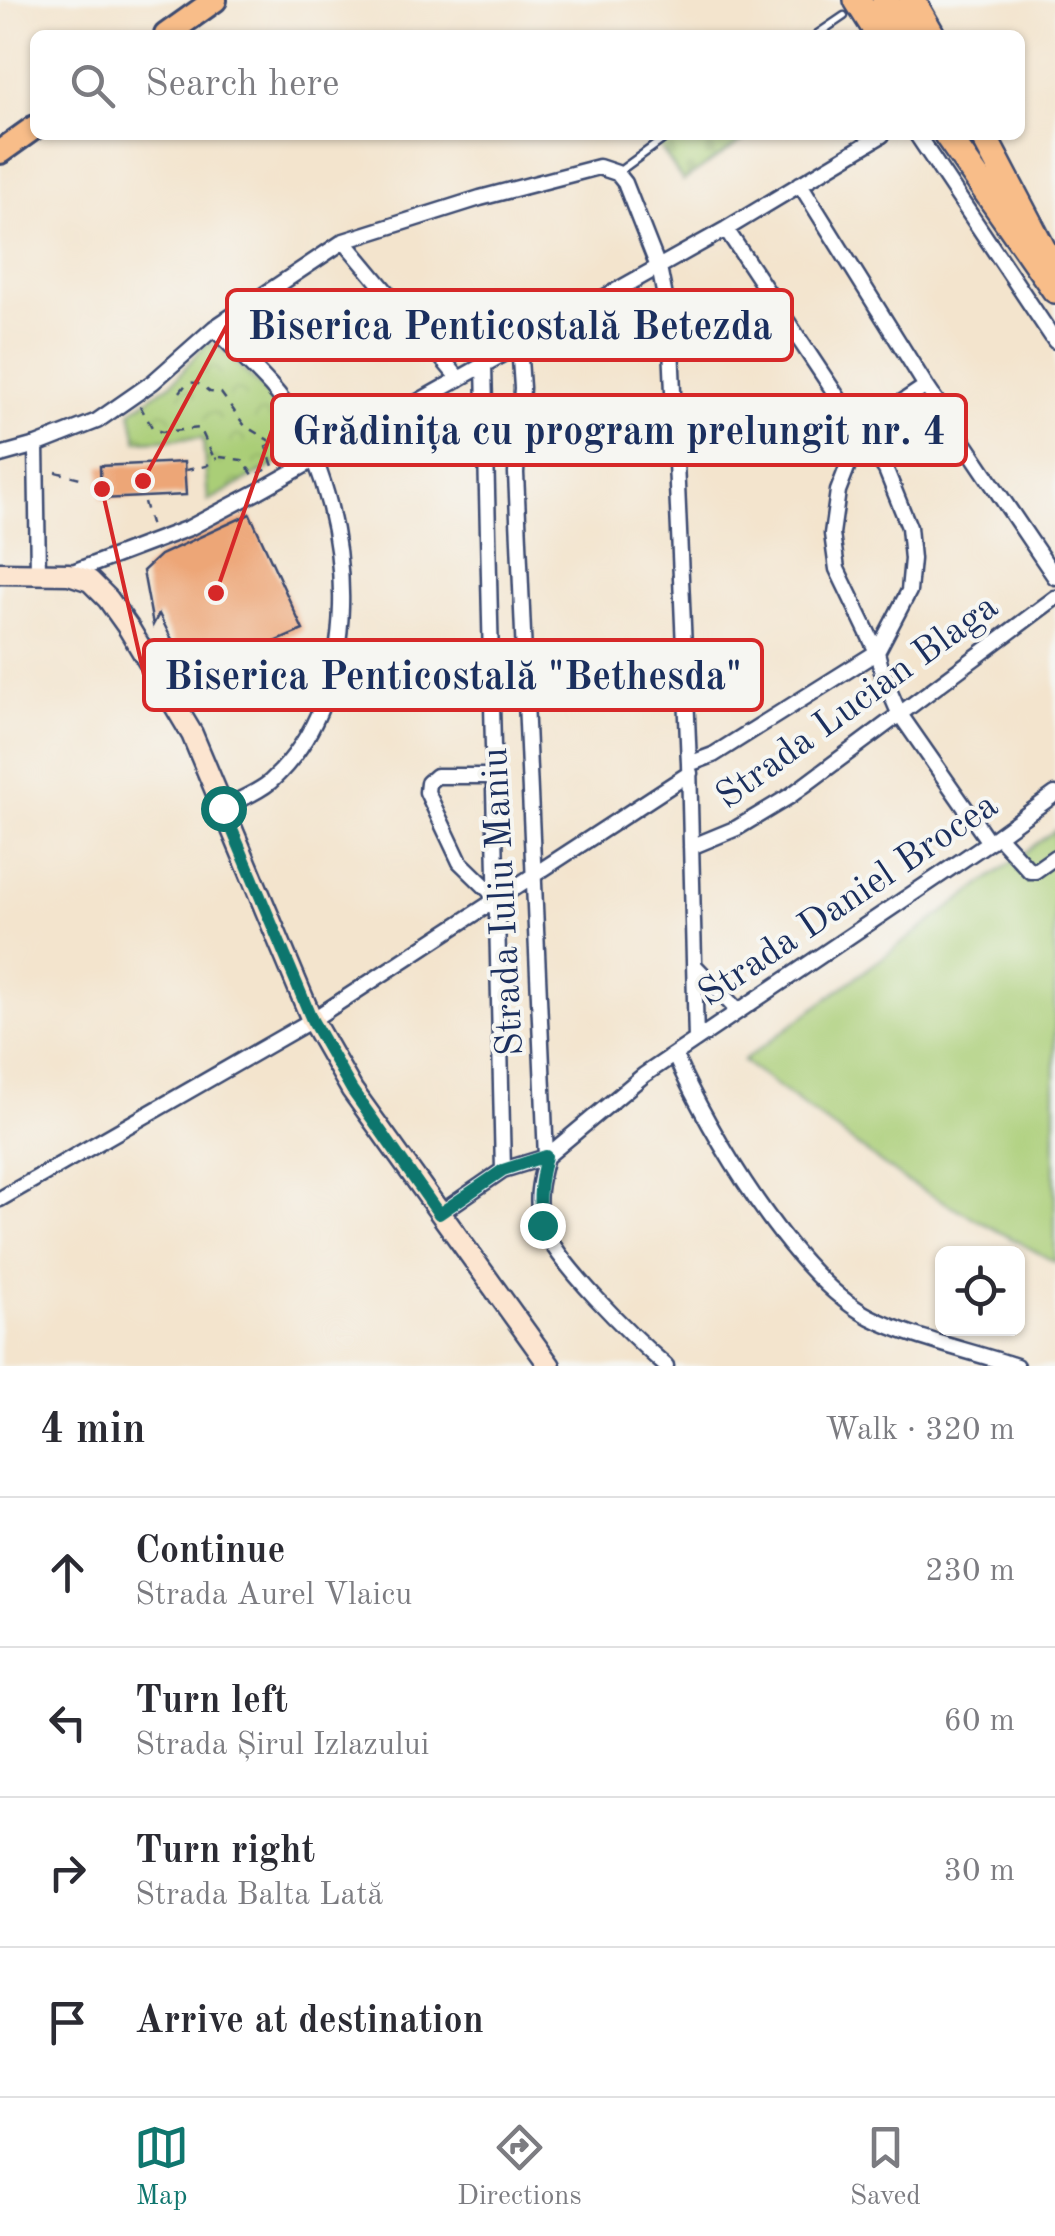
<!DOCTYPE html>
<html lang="en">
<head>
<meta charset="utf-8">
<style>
	body { margin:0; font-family:"Old Standard TT",serif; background:#f2f2f3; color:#2b2b33 }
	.controls { position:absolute; right:30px; bottom:30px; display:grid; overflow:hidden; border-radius:15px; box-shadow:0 2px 8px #0004 }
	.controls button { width:90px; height:90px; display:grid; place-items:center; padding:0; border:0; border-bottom:2px solid #e1e1e2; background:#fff; color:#2b2b33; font:50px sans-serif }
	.stop { position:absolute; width:30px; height:30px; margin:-22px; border:8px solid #0f766e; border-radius:50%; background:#fff }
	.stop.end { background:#0f766e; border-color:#fff; box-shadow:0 2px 10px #0008 }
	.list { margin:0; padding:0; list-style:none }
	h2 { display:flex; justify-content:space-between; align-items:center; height:130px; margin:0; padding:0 40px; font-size:42px }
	h2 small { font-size:32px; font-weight:400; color:#7c7c81 }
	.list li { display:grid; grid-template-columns:65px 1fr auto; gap:30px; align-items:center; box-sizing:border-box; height:150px; padding:0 40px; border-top:2px solid #e1e1e2 }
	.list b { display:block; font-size:38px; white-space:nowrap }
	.list p { margin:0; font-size:32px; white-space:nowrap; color:#7c7c81 }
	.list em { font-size:32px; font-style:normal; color:#7c7c81 }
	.icon { flex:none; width:55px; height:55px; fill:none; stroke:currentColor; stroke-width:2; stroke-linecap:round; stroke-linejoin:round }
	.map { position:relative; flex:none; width:1055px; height:1366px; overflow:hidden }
	.search { position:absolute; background:#fff; box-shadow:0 2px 8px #0004; left:30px; right:30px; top:30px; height:110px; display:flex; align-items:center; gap:25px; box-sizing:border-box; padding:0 35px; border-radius:15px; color:#7c7c81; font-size:38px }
	.sheet { height:730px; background:#fff }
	nav { display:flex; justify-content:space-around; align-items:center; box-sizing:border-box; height:140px; border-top:2px solid #e1e1e2; background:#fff; font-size:28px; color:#7c7c81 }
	nav a { display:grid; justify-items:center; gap:5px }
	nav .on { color:#0f766e }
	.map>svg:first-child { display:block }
</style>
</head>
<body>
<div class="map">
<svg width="1055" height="1366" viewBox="0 0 1055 1366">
	<defs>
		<pattern id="cemetery-stones" width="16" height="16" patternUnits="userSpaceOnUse" patternTransform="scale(2.5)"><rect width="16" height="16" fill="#aace77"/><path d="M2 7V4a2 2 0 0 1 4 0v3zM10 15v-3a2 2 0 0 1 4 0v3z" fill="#92b169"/></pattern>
		<pattern id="park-crowns" width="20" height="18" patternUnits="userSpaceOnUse" patternTransform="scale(2.5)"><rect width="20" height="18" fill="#aace77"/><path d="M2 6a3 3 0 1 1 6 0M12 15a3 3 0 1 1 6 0" fill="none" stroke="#92b169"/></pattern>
	</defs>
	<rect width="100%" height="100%" fill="#f6f6f2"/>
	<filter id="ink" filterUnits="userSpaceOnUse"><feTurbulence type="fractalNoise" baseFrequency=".01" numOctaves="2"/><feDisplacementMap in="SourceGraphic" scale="20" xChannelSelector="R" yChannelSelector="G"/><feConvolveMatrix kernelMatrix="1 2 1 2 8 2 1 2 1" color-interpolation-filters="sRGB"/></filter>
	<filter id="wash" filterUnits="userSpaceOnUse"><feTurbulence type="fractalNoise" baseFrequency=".0048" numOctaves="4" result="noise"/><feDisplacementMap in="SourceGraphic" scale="40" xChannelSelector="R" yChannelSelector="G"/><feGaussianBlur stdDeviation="2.25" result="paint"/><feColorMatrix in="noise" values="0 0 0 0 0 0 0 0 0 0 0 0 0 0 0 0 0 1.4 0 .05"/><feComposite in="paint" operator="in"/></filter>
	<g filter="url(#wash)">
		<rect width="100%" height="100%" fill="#f3e4cd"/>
		<!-- grass -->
		<path fill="#aace77" stroke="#627e6a" stroke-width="2.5" d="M1055,830v432l-151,-82 -161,-119z"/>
		<!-- cemetery -->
		<path fill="url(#cemetery-stones)" stroke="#627e6a" stroke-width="2.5" d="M675,135h76l-68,46 -24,-35z"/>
		<!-- park -->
		<path fill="url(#park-crowns)" stroke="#627e6a" stroke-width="2.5" d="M206,344h10c25,25 85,72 79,110l-87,47 -5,-63 -66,3 -6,-30 43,-30z"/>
		<g id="blocks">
			<!-- building -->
			<path fill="#eda677" d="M184,462l2,33 -85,4 -1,-33z
				M250,514l53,116 -112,48 -32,-64 -6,11 -10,-54 17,-16z"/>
		</g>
	</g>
	<g filter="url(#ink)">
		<use href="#blocks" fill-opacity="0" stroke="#3b4a6f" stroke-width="2.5"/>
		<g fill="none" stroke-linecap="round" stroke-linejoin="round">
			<defs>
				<path id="lane" d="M816,35l28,-19
					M617,173l52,-38"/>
				<path id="street" d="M917,135l138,206
					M800,184l126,202 129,191
					M344,241l115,138
					M214,328c27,30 61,55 81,91 60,103 71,276 -25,363 -13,11 -32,18 -47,26
					M519,344l3,44 -6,85 30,684c-6,22 -12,46 -3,69 14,38 90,111 123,140
					M484,365l19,805
					M926,386l-64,43 -24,62 -6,43 5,35 40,83 6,24 16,37 90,129
					M36,445l2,128
					M0,455l36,-10 61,-24 56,-39 61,-54 130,-87 136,-43 119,-31 18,6 8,10 35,89 10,50 19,442 7,276
					M70,573l119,-45 68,-36 469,-263 156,-94
					M689,764l24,-9 164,-103 32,-61 3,-32 -3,-32 -23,-57 -160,-241
					M495,776h-59l-8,7 -1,9 33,70 38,37
					M998,836l32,35h5l20,-14
					M691,847l46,-19 53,-32 265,-198
					M695,966l43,45
					M675,1056c34,77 119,221 195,261 41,21 102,34 146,49
					M0,1199l312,-179 378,-247
					M439,1214l64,-44 43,-13 98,-82 345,-233 66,-48"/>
				<path id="secondary" d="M0,573l69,1 21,7 18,18 20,28 64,107 120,286 40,70 198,276"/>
				<path id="primary" d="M166,35l49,-35
					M0,152l35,-25"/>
				<path id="highway" d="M857,0l22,35
					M885,0l21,35
					M912,0l20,35
					M947,135l108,155
					M983,135l65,124"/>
			</defs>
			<!-- lane casing -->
			<use href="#lane" stroke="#3b4a6f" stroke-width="11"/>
			<!-- street casing -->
			<use href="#street" stroke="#3b4a6f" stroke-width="19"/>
			<!-- secondary casing -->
			<use href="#secondary" stroke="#3b4a6f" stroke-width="25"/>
			<!-- primary casing -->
			<use href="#primary" stroke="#3b4a6f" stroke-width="28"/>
			<!-- highway casing -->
			<use href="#highway" stroke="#3b4a6f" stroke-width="30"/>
			<!-- path -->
			<path stroke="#3b4a6f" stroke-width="2.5" stroke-dasharray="8 8" stroke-linecap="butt" d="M180,392l7,-9c12,-2 14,3 23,9l11,1 24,33 25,15
				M140,406l13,23 9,3 38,-4 13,28 29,4 12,16 19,-10 -7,-19 19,-14
				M186,470l20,-4 11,-8
				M56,472l28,7
				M144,502l7,25"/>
			<!-- lane -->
			<use href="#lane" stroke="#fff" stroke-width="6"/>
			<!-- street -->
			<use href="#street" stroke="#fff" stroke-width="14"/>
			<!-- secondary -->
			<use href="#secondary" stroke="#fce5d0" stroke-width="20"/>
			<!-- primary -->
			<use href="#primary" stroke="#f8bd89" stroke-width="22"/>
			<!-- highway -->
			<use href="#highway" stroke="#f8bd89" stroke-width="25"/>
		</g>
	</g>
	<g fill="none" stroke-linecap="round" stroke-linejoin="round" filter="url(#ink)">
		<!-- route -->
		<path stroke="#0f766e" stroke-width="12" d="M223,808l89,212 40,70 87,124 64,-44 43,-14c-6,25 -9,44 -4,69"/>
	</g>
	<g text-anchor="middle" stroke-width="8" stroke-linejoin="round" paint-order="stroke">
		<!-- street labels -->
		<g font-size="38" fill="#1b2f5e" stroke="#f6f6f2">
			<text transform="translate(856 700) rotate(-36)" y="13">Strada Lucian Blaga</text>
			<text transform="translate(847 898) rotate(-34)" y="13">Strada Daniel Brocea</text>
			<text transform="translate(501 902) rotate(-93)" y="13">Strada Iuliu Maniu</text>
		</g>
	</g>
	<!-- callouts -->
	<path fill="none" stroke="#d62828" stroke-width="4" d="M143 481L227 325M216 593L272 430M102 489L144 675"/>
	<g fill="#d62828" stroke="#f6f6f2" stroke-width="4">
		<circle cx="143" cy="481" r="10"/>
		<circle cx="216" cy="593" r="10"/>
		<circle cx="102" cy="489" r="10"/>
	</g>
	<g fill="#f6f6f2" stroke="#d62828" stroke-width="4">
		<rect x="227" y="290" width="565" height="70" rx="10"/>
		<rect x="272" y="395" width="694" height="70" rx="10"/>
		<rect x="144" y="640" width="618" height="70" rx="10"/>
	</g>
	<g font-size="40" text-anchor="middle" font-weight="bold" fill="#1b2f5e">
		<text x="510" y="339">Biserica Penticostală Betezda</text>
		<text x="619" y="444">Grădinița cu program prelungit nr. 4</text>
		<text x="453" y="689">Biserica Penticostală "Bethesda"</text>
	</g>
</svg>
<div class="controls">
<button><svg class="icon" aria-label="locate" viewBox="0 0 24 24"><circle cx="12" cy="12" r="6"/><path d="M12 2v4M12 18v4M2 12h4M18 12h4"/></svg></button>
</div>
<div class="stop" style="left:223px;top:808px"></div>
<div class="stop end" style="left:542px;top:1225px"></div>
<div class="search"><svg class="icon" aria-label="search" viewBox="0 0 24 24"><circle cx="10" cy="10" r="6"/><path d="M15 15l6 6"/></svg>Search here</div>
</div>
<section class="sheet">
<h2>4 min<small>Walk · 320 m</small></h2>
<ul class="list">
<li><svg class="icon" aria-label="ahead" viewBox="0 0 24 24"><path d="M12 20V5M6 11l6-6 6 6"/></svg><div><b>Continue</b><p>Strada Aurel Vlaicu</p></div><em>230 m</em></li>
<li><svg class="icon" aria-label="left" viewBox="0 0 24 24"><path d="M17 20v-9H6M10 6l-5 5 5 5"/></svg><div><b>Turn left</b><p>Strada Șirul Izlazului</p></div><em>60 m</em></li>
<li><svg class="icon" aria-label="right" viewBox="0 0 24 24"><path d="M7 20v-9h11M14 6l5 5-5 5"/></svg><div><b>Turn right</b><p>Strada Balta Lată</p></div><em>30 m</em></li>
<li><svg class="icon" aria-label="arrive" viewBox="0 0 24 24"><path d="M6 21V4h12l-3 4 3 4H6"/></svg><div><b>Arrive at destination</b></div></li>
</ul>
</section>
<nav>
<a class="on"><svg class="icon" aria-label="map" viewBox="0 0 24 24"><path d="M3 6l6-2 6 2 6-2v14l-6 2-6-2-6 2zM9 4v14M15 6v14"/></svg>Map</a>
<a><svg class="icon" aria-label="directions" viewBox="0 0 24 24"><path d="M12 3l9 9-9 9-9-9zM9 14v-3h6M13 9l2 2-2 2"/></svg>Directions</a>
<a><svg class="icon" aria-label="saved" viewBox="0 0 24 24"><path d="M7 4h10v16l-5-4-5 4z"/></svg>Saved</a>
</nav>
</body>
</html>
